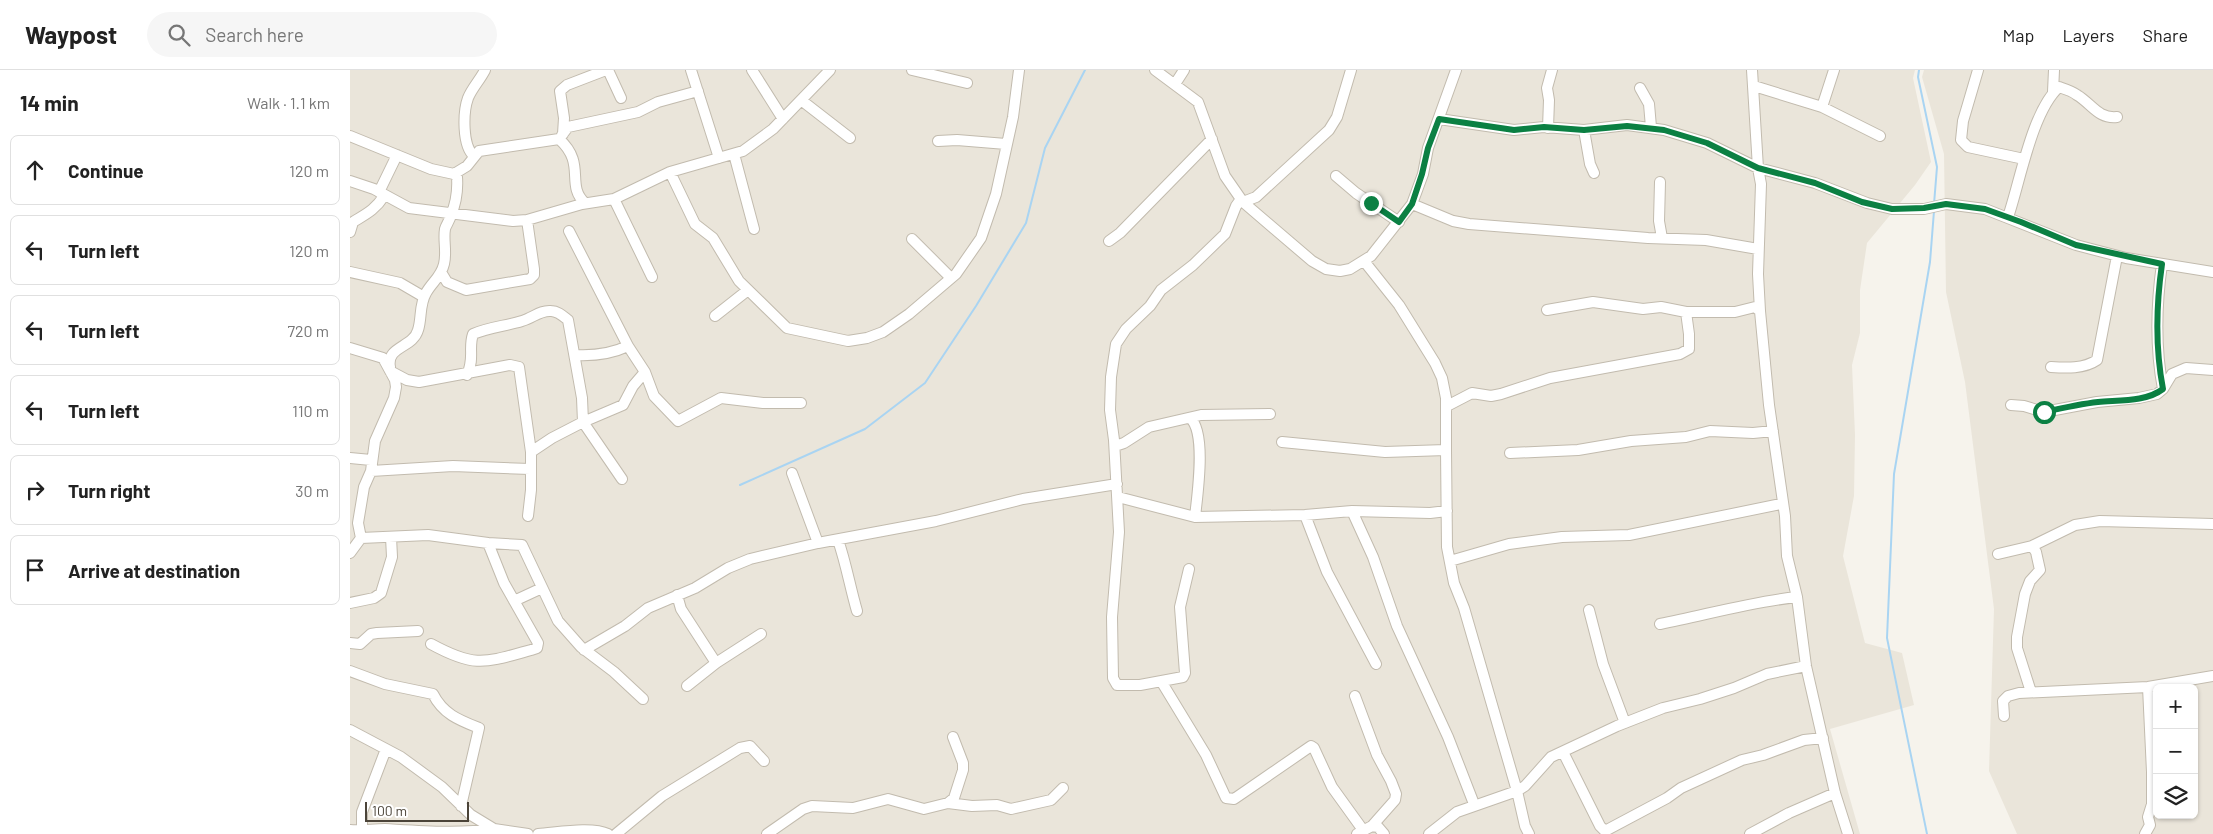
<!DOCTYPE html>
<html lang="en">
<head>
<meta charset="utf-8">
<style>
	body { margin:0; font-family:Barlow,sans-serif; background:#f6f6f6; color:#222 }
	.controls { position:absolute; right:15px; bottom:15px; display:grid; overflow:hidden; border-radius:8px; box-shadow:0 1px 4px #0004 }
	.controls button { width:45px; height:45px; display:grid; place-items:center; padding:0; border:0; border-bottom:1px solid #e0e0e0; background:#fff; color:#222; font:25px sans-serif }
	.scale { position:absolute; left:15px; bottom:12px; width:104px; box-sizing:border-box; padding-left:5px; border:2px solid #4b4439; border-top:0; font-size:14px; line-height:18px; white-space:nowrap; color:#4b4439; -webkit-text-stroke:4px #fff; paint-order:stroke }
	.stop { position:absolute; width:15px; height:15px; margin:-11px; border:4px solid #0b8043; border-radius:50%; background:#fff }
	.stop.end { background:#0b8043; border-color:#fff; box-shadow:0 1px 5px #0008 }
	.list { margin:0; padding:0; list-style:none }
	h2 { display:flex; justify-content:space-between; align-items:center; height:65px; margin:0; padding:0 20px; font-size:21px }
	h2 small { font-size:16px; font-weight:400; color:#767676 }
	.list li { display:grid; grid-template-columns:32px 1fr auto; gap:15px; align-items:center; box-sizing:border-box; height:70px; margin:0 10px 10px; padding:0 10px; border:1px solid #e0e0e0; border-radius:8px }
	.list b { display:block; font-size:19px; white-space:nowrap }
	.list em { font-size:16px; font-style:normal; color:#767676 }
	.icon { flex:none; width:28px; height:28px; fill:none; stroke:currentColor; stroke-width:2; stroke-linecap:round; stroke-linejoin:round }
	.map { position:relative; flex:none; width:1863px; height:764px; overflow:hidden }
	header { display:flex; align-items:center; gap:30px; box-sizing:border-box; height:70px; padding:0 25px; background:#fff; border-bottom:1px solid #e0e0e0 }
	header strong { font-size:24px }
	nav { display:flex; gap:28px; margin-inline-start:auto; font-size:18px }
	.search { width:350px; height:45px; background:#f6f6f6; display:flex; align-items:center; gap:12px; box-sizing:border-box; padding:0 18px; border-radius:28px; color:#767676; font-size:19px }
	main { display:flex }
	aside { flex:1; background:#fff }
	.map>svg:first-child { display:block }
</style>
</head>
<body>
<header>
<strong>Waypost</strong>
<div class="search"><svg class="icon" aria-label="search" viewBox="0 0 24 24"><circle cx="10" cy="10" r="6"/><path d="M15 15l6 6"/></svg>Search here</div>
<nav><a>Map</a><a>Layers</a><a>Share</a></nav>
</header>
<main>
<aside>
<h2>14 min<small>Walk · 1.1 km</small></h2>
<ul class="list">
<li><svg class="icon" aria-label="ahead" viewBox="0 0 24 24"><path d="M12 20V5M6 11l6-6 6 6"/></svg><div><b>Continue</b></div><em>120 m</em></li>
<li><svg class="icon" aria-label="left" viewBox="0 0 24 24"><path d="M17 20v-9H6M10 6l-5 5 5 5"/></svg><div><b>Turn left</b></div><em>120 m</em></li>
<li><svg class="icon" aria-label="left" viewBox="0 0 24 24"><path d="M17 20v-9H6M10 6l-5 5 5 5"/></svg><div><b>Turn left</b></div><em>720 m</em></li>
<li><svg class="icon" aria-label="left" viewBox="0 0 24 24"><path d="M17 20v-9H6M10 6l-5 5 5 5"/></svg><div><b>Turn left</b></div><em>110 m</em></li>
<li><svg class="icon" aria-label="right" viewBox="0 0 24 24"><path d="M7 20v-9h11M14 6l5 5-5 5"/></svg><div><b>Turn right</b></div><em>30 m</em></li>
<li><svg class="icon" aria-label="arrive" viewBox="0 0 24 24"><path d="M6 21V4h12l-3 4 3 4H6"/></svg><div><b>Arrive at destination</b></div></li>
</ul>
</aside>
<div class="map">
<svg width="1863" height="764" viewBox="0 0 1863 764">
	<rect width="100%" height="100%" fill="#f6f3ec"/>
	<!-- residential -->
	<path fill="#eae5da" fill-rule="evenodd" d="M0,0h1565l-2,8 18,84 -16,23 -48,58 -7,47v43l-8,32 3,70 -1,61 -11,60 22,87 37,10 12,52 -84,24 30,105h-1510z
		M1574,0h289v764h-196l-28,-63 5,-162 -29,-227 -19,-90 -2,-138 -22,-77zM1807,618h37v127h-37z"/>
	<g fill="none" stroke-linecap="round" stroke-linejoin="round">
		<!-- stream -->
		<path stroke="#a9d4f2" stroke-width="2" d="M1569,0l-1,7 19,90 -3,37
			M390,415l125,-56 60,-46 51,-77 50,-83 19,-75 40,-78
			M1577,764l-40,-196 7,-164 36,-212 4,-51"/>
		<defs>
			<path id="minor" d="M258,0l13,28
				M341,0l28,88
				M402,0l31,49
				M562,0l55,13
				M805,0l43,32 27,74 18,26 69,59 14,8 14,2 10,-2 21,-13 41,-52 11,-30 5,-26 28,-78
				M1402,0l6,98 3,16 -3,90 2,37 9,94 16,111 2,40 10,41 9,69 29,127 13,41
				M1628,0l-15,51 -2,19 7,7 56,12
				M825,14l9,-14
				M1404,16l68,21 58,29
				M1290,18l9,16 2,23
				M1703,22l1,-22
				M451,30l49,38
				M1472,37l12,-37
				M1089,49l75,11 30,-3 40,3 43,-5 37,5 43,13 51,25 57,15 52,20 25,6h32l22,-5 39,5 91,36 50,13 87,14
				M1198,58l1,-28 -2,-12 5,-18
				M1234,60l6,34 4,9
				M213,64l1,-16 -4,-27 7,-6 39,-15
				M212,65l6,-8 70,-15 20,-10 40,-11
				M0,66l81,33 23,5 13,-8 12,-15 80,-12c28,25 6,46 26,64
				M588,71l19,-1 49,4
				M384,84l20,75
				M124,86c-12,-10 -11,-44 -6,-58 4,-10 12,-18 17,-28
				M320,102l25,52 18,14 26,43 48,47 61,13 19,-3 16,-6 26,-18 47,-40 25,-36 15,-44 17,-77 6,-47
				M986,106l20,17 43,29
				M0,111l24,8 35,19 104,13 14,-1 55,-16 32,-5 56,-27 73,-21 30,-22 57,-59
				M1310,112l-1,39 3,17
				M29,122l18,-37
				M264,129l38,78
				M893,132l13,-5 73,-67 8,-13 14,-47
				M1062,134l41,17 16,3 179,14 58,2 52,9
				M1658,147c12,-35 24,-106 51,-130 6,2 13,4 18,8 15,9 21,24 40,22
				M219,161l59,115
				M0,162l3,-10c13,-8 22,-12 31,-26
				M562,169l39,39
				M759,171l11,-8 92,-94
				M1812,194c-6,42 -7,83 1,125
				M0,202l50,11 24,14
				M91,202l6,10 19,8 64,-11 4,-4v-6l-7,-49
				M1197,240l46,-8 50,7 18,-2 25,5h49l20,-5 5,4
				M365,246l33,-26
				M0,278l33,10 12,22 1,7 -2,11 -19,43 -4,30 -7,16 -6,36 3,15
				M225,285c18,1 36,-1 53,-9l17,26 9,24 24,25 43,-23 42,5h38
				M40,297c-4,-21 23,-19 28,-37 4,-12 1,-25 8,-37 6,-11 15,-16 18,-29 3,-12 -1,-24 1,-35 1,-4 5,-9 6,-14 5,-12 7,-24 6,-38l-3,-3
				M1701,297c15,1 33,2 46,-7l20,-104
				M40,301l17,9 12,2 75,-14 16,-3 9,2 12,85v38l-3,26
				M117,305c8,-18 1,-26 6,-41 16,-7 33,-8 49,-13 11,-3 18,-11 29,-10 7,0 12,5 17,9l14,78 1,24 40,-17 10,-19 12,-14
				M1661,335l13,1 20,6 53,-10 42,-4 18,-4 6,-5 9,-15 14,-6 27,2
				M1097,336l25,-13 19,3 10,-2 49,-16 130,-24 9,-5v-15l-3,-22
				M840,348c17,14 7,79 5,99
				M932,372l103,10 61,-2v-52l-4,-20 -7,-15 -36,-58 -35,-44
				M765,376l9,-3 25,-16 52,-12 69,-1
				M1096,380l1,97 7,36 10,25 53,183 8,35 4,8
				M181,382l21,-14 31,-16 39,57
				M1160,383l68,-3 53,-9 55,-4 24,-6 43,2 20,-2
				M0,388l21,2
				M21,401l82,-5 77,3
				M442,403l26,70
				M768,427l77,20 110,-2 47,-4 78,2 17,-2
				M1002,441l21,46 24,69 51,111 26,67
				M955,445l22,57 49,92
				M11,468l67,-3 60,8 16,40 34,60 -1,5 -6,2c-47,13 -56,18 -100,-6
				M488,470c8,23 12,47 19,71
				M138,473l34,2 36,76 23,26 33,25 29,27
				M0,483l11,-15
				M1648,484l34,-8 43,-21 25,-4 113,3
				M1100,491l59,-17 53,-7 67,-2 152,-31
				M839,499l-9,38 5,66 -2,4 -43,8h-23l-4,-7 -1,-61 7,-85 -5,-92 -4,-30 1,-33 5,-33 10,-15 24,-23 11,-16 32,-25 32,-31 11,-28 5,-7
				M327,525l4,14 35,54
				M164,531l28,-13
				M0,533l24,-5 7,-5 11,-36 -1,-20
				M1239,540l14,54 22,59
				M1310,554c46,-9 90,-22 137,-27
				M0,573l10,1 11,-10 6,-1 41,-2
				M234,580l41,-24 23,-18 47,-20 33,-20 22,-9 68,-16 118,-22 87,-22 94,-15
				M0,601l35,13 48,10c10,20 26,26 46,34l-18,78
				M811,611l45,74 20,43 8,1 77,-53 3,2 18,39 31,43
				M337,616l29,-23 45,-29
				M1681,622l-14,-44v-11l8,-43 5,-13 10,-11 -4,-18 -4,-6
				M1005,626l22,59 14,26 5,13 -1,6 -23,26
				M1654,646l-1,-15 5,-5 11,-3 129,-6 65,-11
				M0,660l51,27 41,30 29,28 23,14 34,5
				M1213,682l37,74 5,5 62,-33 14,-10 61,-28 21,-5 41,-15 19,-2
				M598,733l24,3 25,-1 14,4 40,-9 12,-12
				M0,760c12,1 23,-1 35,-1 36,2 74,5 109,0
				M12,764v-22l24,-63
				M188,764c18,-1 53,-8 70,0
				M266,764l46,-38 78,-48 10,-2 14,15
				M417,764l36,-25 9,-3 41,2 35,-9 36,10 24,-6 6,-5 9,-28v-7l-10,-26
				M1007,764l15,-8 6,1 6,7
				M1079,764l28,-22 60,-21 8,-5 26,-29 66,-31 46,-18 37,-9 34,-11 33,-14 39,-8
				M1400,764l39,-21 46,-20
				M1795,764l5,-9 -2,-8 4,-13v-32l-4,-85"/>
		</defs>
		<!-- minor casing -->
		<use href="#minor" stroke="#c2bbae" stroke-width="12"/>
		<!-- minor -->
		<use href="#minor" stroke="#fff" stroke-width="10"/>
	</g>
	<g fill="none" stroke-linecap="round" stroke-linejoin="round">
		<!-- route -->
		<path stroke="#0b8043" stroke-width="6" d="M1021,133l28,19 13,-18 10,-30 6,-26 11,-29 75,11 30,-3 40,3 43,-4 37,4 43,13 51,25 57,15 47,19 30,7 32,-1 22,-4 39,5 36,13 55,23 86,19c-6,42 -7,83 1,125 -17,13 -44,11 -65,13 -18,2 -36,6 -54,10"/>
	</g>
</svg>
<div class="controls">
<button>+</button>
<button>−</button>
<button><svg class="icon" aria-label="layers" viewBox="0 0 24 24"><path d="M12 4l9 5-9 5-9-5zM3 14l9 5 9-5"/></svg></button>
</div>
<div class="scale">100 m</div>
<div class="stop" style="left:1694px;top:342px"></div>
<div class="stop end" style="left:1021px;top:133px"></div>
</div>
</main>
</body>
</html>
